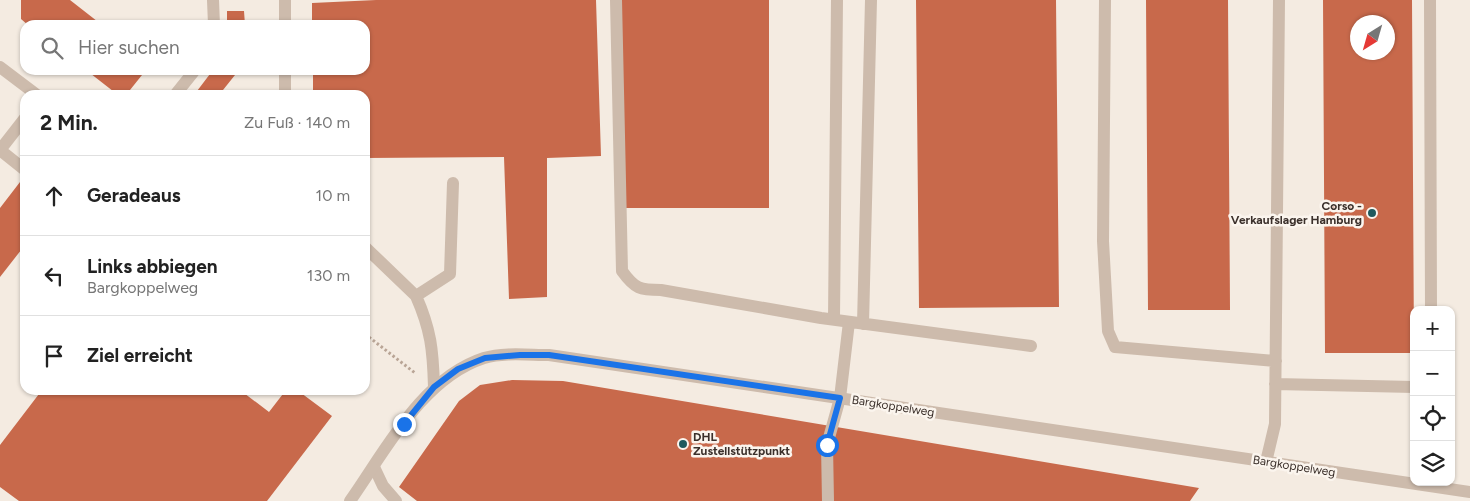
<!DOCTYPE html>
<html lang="de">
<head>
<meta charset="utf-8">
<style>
	body { margin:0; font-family:Figtree,sans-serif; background:#f6f6f6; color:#222 }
	.controls { position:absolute; right:15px; bottom:15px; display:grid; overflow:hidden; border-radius:10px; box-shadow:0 1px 4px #0004 }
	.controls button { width:45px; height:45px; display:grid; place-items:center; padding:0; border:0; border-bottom:1px solid #e0e0e0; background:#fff; color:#222; font:25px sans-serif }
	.compass { position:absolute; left:1350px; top:15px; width:45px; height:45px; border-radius:50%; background:#fff; box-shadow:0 1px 4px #0004; rotate:217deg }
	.stop { position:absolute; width:15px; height:15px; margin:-11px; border:4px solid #1a73e8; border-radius:50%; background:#fff }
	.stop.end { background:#1a73e8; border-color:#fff; box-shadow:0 1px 5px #0008 }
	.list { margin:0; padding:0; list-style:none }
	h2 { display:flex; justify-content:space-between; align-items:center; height:65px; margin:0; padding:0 20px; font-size:21px }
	h2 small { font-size:16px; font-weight:400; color:#767676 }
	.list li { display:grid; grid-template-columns:32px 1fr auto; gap:15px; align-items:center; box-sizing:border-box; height:80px; padding:0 20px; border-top:1px solid #e0e0e0 }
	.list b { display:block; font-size:19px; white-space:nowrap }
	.list p { margin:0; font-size:16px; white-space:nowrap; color:#767676 }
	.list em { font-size:16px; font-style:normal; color:#767676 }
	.icon { flex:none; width:28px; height:28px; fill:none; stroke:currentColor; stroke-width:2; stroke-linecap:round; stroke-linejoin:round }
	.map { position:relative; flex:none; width:1470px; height:501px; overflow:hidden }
	.search { position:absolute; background:#fff; box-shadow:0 1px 4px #0004; left:20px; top:20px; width:350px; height:55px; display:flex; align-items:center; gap:12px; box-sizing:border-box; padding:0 18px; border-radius:15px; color:#767676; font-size:19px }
	.panel { position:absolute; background:#fff; box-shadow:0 1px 4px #0004; left:20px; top:90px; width:350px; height:305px; border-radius:15px }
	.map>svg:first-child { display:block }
</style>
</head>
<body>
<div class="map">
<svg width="1470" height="501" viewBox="0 0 1470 501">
	<rect width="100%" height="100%" fill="#f4ebe1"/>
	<!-- building -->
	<path fill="#c8694b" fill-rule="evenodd" d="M21,0h49l32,25h-74l-7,-6z
		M376,0h220l5,156 -54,2v139l-38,2 -5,-142 -139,1v-63h-52v-25h52v-45h-53v-22z
		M622,0h147v208h-147z
		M916,0h140l3,307 -140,1z
		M1146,0h82l2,310h-82z
		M1323,0h89l2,353h-89zM1358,22h30v30h-30z
		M227,11h17l1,14h-18z
		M86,70h60l-20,25h-8z
		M213,70h26l-20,25h-25z
		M20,182l5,4v59l-25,32v-69z
		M512,380l51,1 636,107 -9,13h-773l-18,-14 60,-86 21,-16z
		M42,390h198l29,22 17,-22h11l35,26 -65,85h-248l-19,-14v-42z"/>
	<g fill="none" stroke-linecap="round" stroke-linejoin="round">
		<!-- path -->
		<path stroke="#b9a596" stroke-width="3" stroke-dasharray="2.5 2.5" stroke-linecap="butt" d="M365,334l50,39"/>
		<!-- lane -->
		<path stroke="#cdbbac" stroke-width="12" d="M213,0l1,25
			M616,0l6,271c13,18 18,19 39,19l160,28 210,28
			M1105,0l-2,241 5,90 7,16 161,14
			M1430,0l1,310
			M285,25v-25
			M175,95l20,-25
			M285,95v-25
			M25,118l-25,32 25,20
			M365,247l51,49
			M834,319l3,-319
			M863,324l8,-324
			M1275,384l139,3
			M434,387c-1,-37 -3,-57 -18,-91l34,-22 3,-91
			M1266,462l9,-38 4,-424
			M374,467l9,19 13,15
			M828,501l-1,-56 13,-47 9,-76"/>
		<!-- street -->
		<path stroke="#cdbbac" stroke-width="12" d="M0,67l37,28
			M350,501c36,-51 72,-123 134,-143 20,-6 45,-3 65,-3l921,137"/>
	</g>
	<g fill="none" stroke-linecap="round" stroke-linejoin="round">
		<!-- route -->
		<path stroke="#1a73e8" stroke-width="6" d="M404,424l30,-37 24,-18 27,-11 35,-3h29l291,43 -13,47"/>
	</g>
	<!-- markers -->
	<g fill="#1f5a5e" stroke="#fbf5ee" stroke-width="2">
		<circle cx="1372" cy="213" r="5"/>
		<circle cx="683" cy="444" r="5"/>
	</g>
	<g text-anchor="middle" stroke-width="5" stroke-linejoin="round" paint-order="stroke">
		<!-- poi labels -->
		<g font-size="12" font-weight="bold" fill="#3b302b" stroke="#fbf5ee" text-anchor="end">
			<text x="1362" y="210">Corso -<tspan x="1362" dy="14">Verkaufslager Hamburg</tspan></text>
			<text x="693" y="441" text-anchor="start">DHL<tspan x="693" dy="14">Zustellstützpunkt</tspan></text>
		</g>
		<!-- street labels -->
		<g font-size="12" fill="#3b302b" stroke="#fbf5ee">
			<text transform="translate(893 406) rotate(9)" y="4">Bargkoppelweg</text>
			<text transform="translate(1294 466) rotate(9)" y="4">Bargkoppelweg</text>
		</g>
	</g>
</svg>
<div class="controls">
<button>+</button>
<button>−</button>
<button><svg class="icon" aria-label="locate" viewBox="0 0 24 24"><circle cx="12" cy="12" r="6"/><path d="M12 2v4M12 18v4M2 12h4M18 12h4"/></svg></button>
<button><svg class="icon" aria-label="layers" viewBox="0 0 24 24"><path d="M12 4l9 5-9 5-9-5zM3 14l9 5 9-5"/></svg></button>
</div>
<svg class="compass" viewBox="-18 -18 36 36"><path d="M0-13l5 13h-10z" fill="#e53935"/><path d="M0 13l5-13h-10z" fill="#767676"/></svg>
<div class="stop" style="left:827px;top:445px"></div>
<div class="stop end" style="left:404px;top:424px"></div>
<div class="search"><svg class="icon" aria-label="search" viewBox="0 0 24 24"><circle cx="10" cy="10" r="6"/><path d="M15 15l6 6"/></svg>Hier suchen</div>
<section class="panel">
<h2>2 Min.<small>Zu Fuß · 140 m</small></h2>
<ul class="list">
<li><svg class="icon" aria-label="ahead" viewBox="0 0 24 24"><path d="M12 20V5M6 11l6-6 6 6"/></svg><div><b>Geradeaus</b></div><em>10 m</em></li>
<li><svg class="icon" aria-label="left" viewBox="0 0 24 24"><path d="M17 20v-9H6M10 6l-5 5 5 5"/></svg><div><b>Links abbiegen</b><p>Bargkoppelweg</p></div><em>130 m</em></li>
<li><svg class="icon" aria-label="arrive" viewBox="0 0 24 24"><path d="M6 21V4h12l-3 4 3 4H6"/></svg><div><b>Ziel erreicht</b></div></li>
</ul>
</section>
</div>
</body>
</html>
